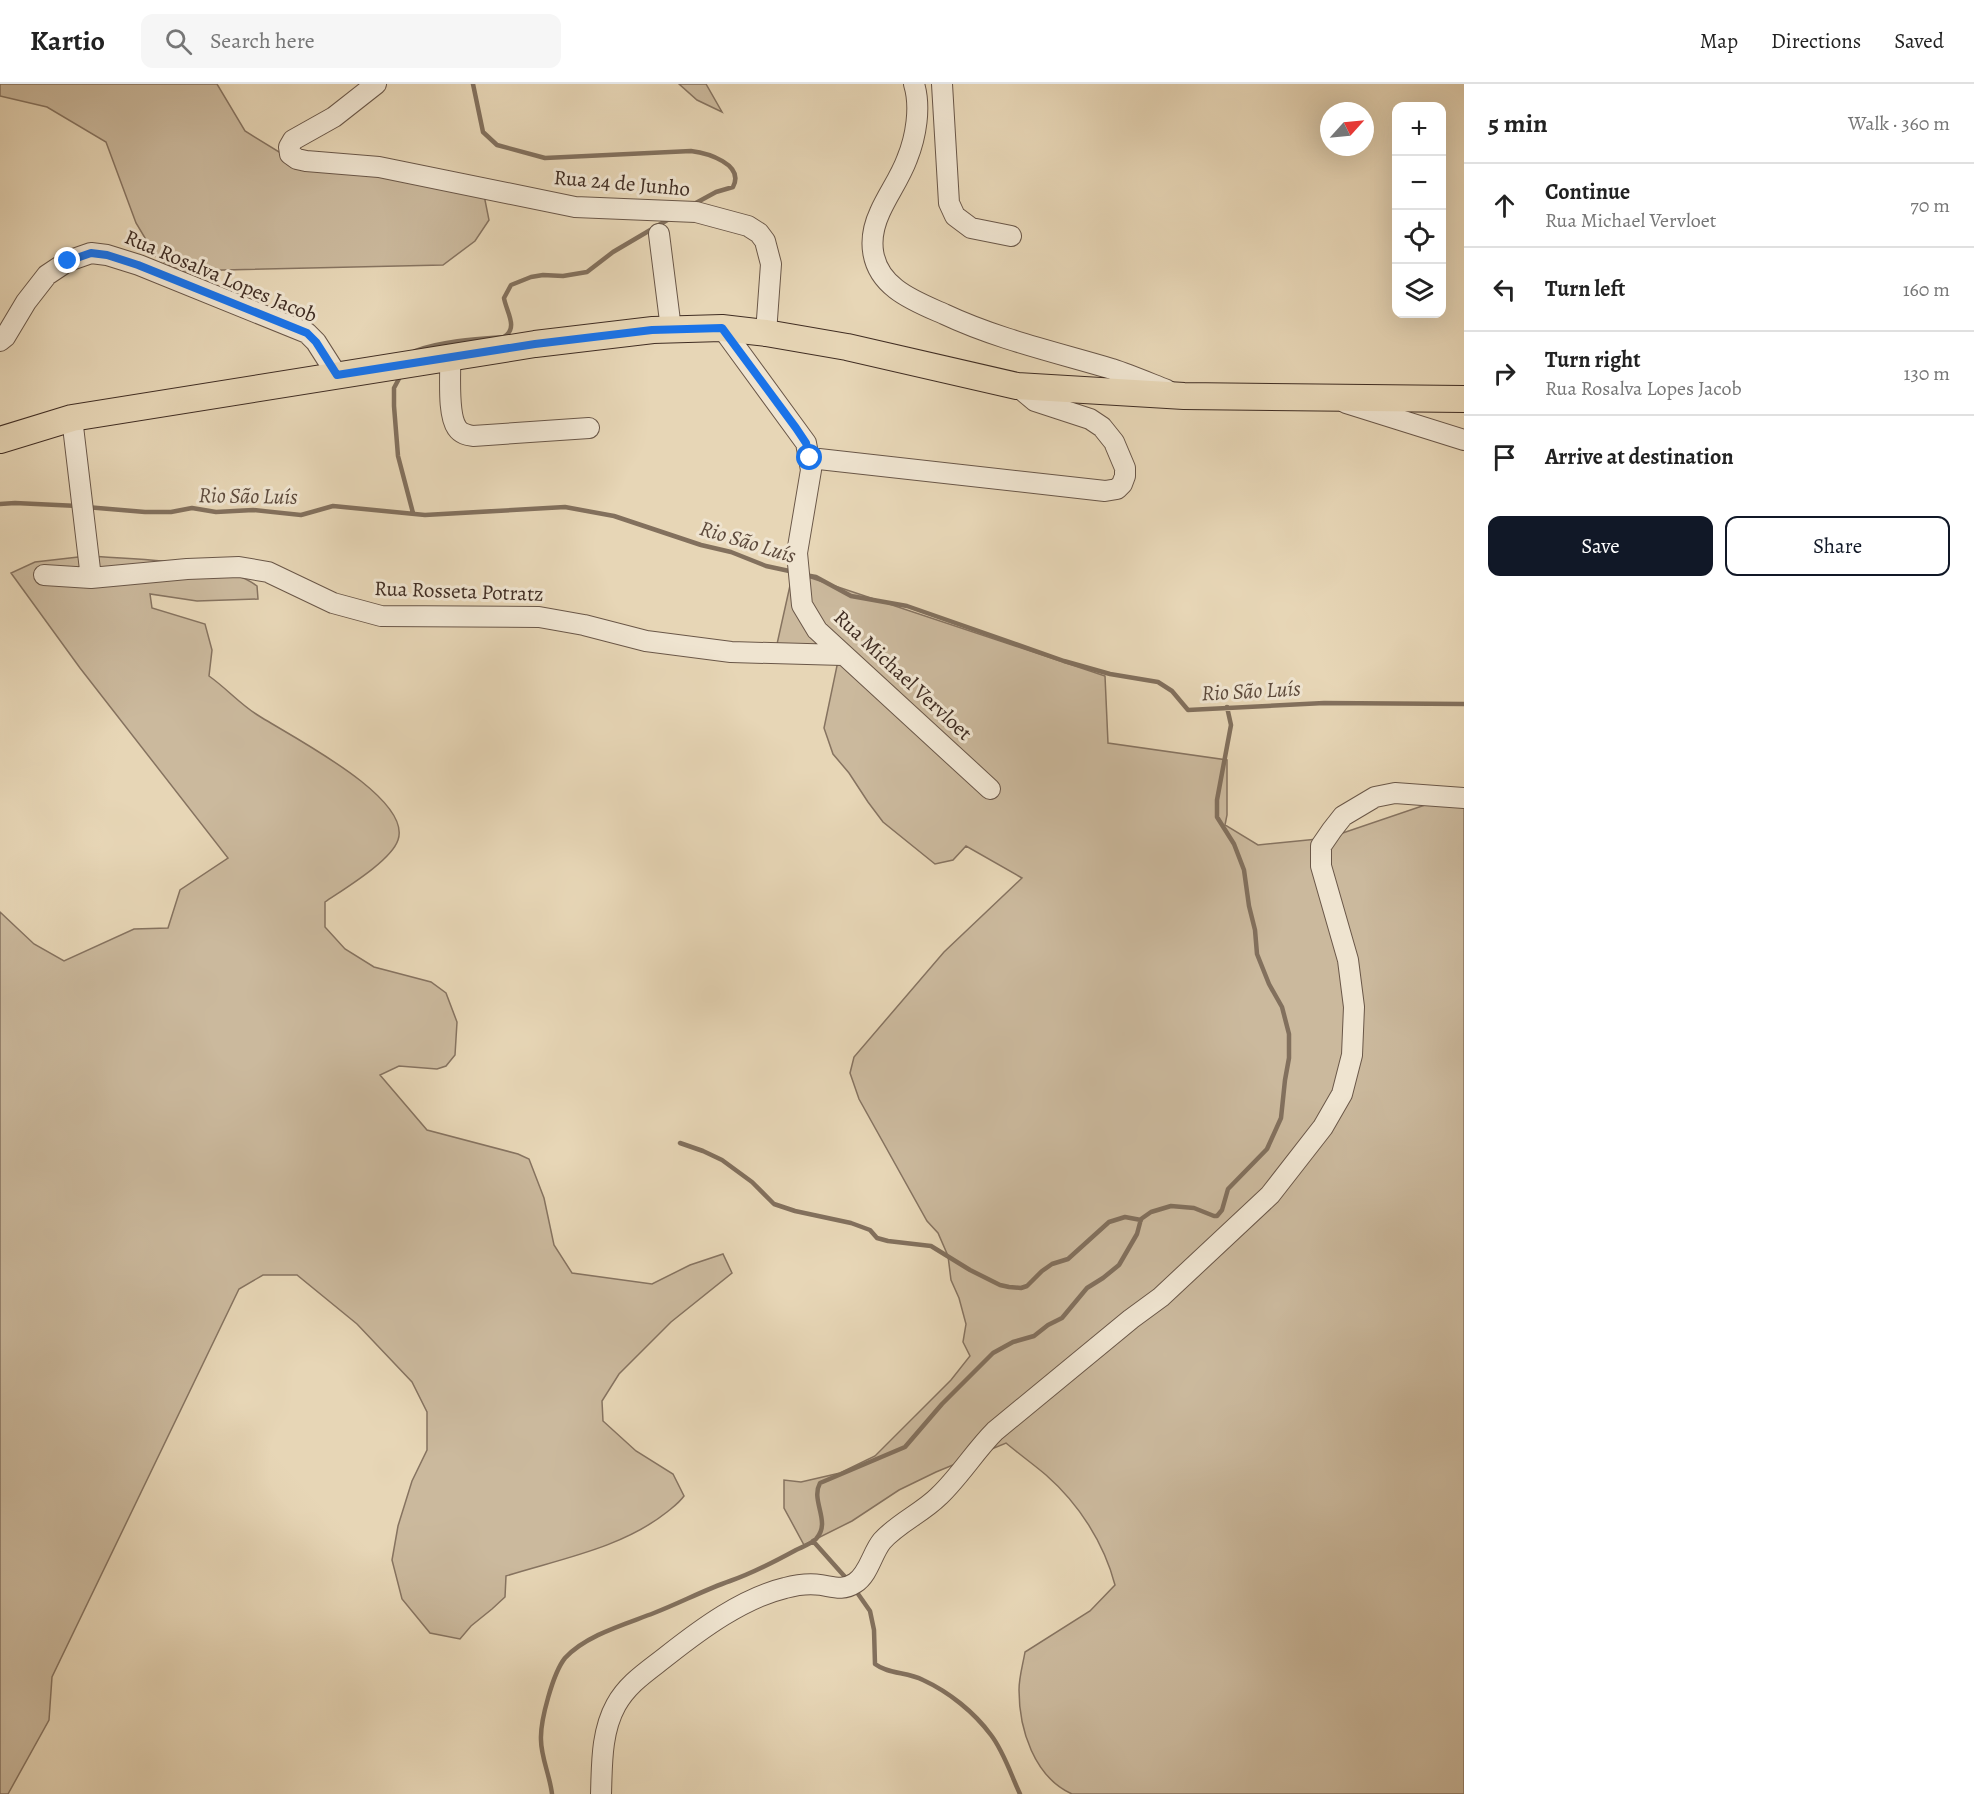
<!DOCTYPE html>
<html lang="en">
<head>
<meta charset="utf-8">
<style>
	body { margin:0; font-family:Alegreya,serif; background:#f6f6f6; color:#222 }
	.controls { position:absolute; right:18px; top:18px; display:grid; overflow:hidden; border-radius:12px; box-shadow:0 6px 24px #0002 }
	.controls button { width:54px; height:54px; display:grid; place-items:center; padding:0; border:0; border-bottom:2px solid #e0e0e0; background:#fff; color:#222; font:30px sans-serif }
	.compass { position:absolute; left:1320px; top:18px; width:54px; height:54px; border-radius:50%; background:#fff; box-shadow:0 6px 24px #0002; rotate:63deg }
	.stop { position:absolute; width:18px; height:18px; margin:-14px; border:4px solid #1a73e8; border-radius:50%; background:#fff }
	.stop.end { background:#1a73e8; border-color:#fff; box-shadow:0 2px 6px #0008 }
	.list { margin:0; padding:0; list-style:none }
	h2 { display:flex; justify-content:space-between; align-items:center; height:78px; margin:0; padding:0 24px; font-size:26px }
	h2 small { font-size:20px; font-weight:400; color:#767676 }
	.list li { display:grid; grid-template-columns:39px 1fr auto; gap:18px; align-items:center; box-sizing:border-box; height:84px; padding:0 24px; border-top:2px solid #e0e0e0 }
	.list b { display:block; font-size:22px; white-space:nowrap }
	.list p { margin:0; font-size:20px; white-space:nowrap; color:#767676 }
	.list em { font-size:20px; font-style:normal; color:#767676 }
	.actions { display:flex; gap:12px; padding:18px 24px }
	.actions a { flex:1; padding:14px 0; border:2px solid #111827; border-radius:12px; text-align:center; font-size:21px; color:#111827 }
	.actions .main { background:#111827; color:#fff }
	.icon { flex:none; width:33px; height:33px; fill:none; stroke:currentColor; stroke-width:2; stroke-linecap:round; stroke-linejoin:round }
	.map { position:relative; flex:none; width:1464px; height:1710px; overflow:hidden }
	header { display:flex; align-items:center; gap:36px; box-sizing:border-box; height:84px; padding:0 30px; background:#fff; border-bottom:2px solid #e0e0e0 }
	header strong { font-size:28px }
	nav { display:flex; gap:33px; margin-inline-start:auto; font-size:21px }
	.search { width:420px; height:54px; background:#f6f6f6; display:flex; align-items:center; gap:15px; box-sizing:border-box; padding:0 21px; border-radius:12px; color:#767676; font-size:22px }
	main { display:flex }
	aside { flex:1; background:#fff }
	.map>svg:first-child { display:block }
</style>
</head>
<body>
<header>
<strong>Kartio</strong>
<div class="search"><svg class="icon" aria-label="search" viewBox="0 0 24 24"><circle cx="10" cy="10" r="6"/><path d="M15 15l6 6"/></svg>Search here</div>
<nav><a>Map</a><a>Directions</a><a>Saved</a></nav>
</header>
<main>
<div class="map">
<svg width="1464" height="1710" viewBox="0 0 1464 1710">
	<rect width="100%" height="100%" fill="#e7d6b6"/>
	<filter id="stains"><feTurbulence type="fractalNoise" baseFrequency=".00333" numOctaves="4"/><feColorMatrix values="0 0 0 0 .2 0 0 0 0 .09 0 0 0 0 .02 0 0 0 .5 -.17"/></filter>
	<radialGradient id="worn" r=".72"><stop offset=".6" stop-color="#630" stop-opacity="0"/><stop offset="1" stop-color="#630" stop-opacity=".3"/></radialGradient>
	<!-- green -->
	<path fill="#cbb99d" stroke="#867360" stroke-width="1.5" d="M0,0h217l28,47 52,32 185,22 7,35 -14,21 -32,24 -263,6 -23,-13 -21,-35 -30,-81 -59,-35 -47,-11z
		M679,0h27l16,28 -25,-12z
		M87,472c44,3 137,4 170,30l1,13 -61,2 -47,-7 2,14 53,16 7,26 -3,26c17,12 30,27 47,38 30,20 157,83 142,126 -7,21 -54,49 -73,62v25l20,22 29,18 57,15 15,11 11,29 -2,33 -9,11 -9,3 -38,-3 -19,9 47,55 91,24 11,5 15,39 10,47 18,28 80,11 38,-19 33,-11 9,19 -61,49 -52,52 -17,27 1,20 33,30 37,23 11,22c-5,7 -11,11 -17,16 -45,36 -107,47 -161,64l-1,21 -13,12 -21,17 -11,13 -30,-6 -28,-34 -10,-39 6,-34 14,-45 15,-31v-38l-15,-30 -55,-58 -60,-49h-34l-24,14 -187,388 -3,43 -41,74h-8v-882l34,32 30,17 70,-32 34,-1 12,-38 48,-32 -148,-190 -69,-95 24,-11z
		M793,488l312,104 3,67 119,17v55l-2,10 33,20 70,-7 100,-34 36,-3v993h-392c-38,-17 -53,-65 -53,-104 0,-13 4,-26 6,-38l65,-41 25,-26c-11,-42 -36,-81 -69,-110 -13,-11 -27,-21 -40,-32l-70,29 -37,18 -47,31 -48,24 -20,-37v-28l17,2 39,-9 35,-17 76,-76 19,-24 -7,-14 3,-18 -7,-26 -8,-18 -3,-24 -10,-23 -11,-12 -68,-122 -9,-26 4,-16 90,-105 78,-74 -56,-32 -13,14 -18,4 -52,-42 -15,-20 -19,-29 -16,-19 -9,-26 14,-67 -63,-8z"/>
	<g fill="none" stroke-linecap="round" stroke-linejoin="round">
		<!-- stream -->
		<path stroke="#82705d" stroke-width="4.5" d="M473,0l10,48 14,13 48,13 146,-7c16,2 54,13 42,36l-17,5 -22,12
			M415,267c27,-10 60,-12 89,-14 15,-9 2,-26 0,-39l7,-13 20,-8 12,-2 20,1 24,-4 26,-20 56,-33
			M402,289l-8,15v18l4,50 15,57
			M0,420l15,-1 63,3
			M86,423l59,5h26l21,-4 24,4 37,-2 48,5 32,-9 92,9 140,-8 49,9 87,29 30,7 35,14 28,6
			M805,491l11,2 35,19 56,10 157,55 46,13 48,8 14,9 16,19 136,-7 140,1
			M680,1059l23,8 19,9 30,22 22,22 21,7 56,12 19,7 7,8 11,3 43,5 39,24 30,15 9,2 12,1 6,-2 15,-15 10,-7 16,-5 41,-37 16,-5 16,3
			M813,1457l33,37
			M856,1507l14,20 4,19 1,34c13,10 32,8 48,16 26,12 51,32 68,55 13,17 20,40 29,59
			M552,1710c-2,-18 -11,-37 -11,-54 -1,-19 12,-67 24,-82 21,-23 61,-34 89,-45 26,-10 50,-23 76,-32 23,-8 44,-19 66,-31 6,-3 15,-6 20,-11 16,-17 -6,-38 4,-56l85,-36 37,-43 51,-51 20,-11 21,-6 14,-11 14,-7 25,-30 16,-10 16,-13 18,-31 4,-15 10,-7 20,-6 23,2 20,8h3l5,-6 6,-21 39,-40 14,-31 4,-38 4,-22v-24l-7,-27 -13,-23 -12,-30 -2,-24 -6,-24 -5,-36 -10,-26 -17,-27v-17l14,-75 -4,-18"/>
		<defs>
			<path id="minor" d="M376,0l-42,33 -41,23 -4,7 1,7 7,5 9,2 73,6 196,40 121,5 52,14 11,7 6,8 6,23 -5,69
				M914,0c7,23 2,53 -7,75 -7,19 -19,35 -27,53 -13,28 -10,57 16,77 14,11 32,18 48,25 53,25 111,38 168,55 18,6 37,14 55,21
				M942,0l7,119 6,13 16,12 40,8
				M659,150l12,95
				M722,244l84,115 5,27 -14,83 5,52 15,25 173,159
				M0,257l5,-4 21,-35 21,-27 21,-14 23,-8 16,2 32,10 168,68 9,9 21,33
				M450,273c1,18 -3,57 7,71 4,6 10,7 16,8l116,-8
				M1346,319l118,37
				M72,334l19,160
				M810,374l295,33 12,-2 5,-5 3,-8v-8l-11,-26 -12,-15 -12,-8 -55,-18 -18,-15
				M44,491l47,3 96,-9 52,-2 29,5 65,31 48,13 158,1 45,8 62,16 85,11 112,3
				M601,1710c1,-29 0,-62 15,-89 12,-22 32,-34 52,-50 33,-26 75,-57 117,-67 11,-3 24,-5 36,-3 13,2 22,6 34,-2 14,-9 17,-30 27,-42 16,-18 40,-28 57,-45 21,-20 36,-45 56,-65l136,-112 30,-22 109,-102 53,-68 19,-33 10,-39 2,-48 -6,-47 -27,-94v-20l11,-16 11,-14 32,-19 20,-4 69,5"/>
			<path id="major" d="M0,356l72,-22 463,-74 118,-14 69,-2 44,5 81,14 170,39 167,10 280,3"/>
		</defs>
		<!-- minor casing -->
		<use href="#minor" stroke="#6a5748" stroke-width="22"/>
		<!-- major casing -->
		<use href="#major" stroke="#402d23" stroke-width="28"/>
		<!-- minor -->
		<use href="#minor" stroke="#efe4d0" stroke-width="20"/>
		<!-- major -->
		<use href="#major" stroke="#e7d6b6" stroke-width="26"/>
	</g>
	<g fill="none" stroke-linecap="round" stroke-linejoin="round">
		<!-- route -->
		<path stroke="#1a73e8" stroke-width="8" d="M68,177l23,-8 16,2 31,10 169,68 9,9 21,33 198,-31 117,-14 70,-2 74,100 10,15 4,15"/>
	</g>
	<g text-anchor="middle" stroke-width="6" stroke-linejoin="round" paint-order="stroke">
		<!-- street labels -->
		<g font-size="21" fill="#402d23" stroke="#efe4d0">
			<text transform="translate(622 99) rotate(5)" y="7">Rua 24 de Junho</text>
			<text transform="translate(221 192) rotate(23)" y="7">Rua Rosalva Lopes Jacob</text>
			<text transform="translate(459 507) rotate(2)" y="7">Rua Rosseta Potratz</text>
			<text transform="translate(903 591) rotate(43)" y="7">Rua Michael Vervloet</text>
		</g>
		<!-- water labels -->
		<g font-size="22" font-style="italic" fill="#5c493b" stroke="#efe4d0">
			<text transform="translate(248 411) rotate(1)" y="8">Rio São Luís</text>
			<text transform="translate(748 457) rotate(17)" y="8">Rio São Luís</text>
			<text transform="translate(1251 606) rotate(-3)" y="8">Rio São Luís</text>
		</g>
	</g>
	<rect width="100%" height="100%" filter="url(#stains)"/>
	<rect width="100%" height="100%" fill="url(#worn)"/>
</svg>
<div class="controls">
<button>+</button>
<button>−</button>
<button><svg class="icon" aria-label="locate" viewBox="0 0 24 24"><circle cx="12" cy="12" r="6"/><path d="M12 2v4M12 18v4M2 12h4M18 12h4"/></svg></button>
<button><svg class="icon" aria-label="layers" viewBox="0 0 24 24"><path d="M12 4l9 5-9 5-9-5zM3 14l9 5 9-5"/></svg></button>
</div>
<svg class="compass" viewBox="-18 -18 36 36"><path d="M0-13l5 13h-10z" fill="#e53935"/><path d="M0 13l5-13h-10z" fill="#767676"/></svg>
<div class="stop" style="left:810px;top:374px"></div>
<div class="stop end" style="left:68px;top:177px"></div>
</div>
<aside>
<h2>5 min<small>Walk · 360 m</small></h2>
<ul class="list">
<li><svg class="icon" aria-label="ahead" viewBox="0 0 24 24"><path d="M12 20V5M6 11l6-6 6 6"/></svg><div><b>Continue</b><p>Rua Michael Vervloet</p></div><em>70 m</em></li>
<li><svg class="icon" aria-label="left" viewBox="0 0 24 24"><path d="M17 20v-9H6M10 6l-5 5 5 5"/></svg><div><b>Turn left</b></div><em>160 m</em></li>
<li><svg class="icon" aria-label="right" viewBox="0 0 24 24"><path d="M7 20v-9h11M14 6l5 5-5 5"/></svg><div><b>Turn right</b><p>Rua Rosalva Lopes Jacob</p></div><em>130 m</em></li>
<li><svg class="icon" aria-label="arrive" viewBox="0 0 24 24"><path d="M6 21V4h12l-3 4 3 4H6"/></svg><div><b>Arrive at destination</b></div></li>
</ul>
<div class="actions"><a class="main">Save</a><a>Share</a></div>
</aside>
</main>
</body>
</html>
